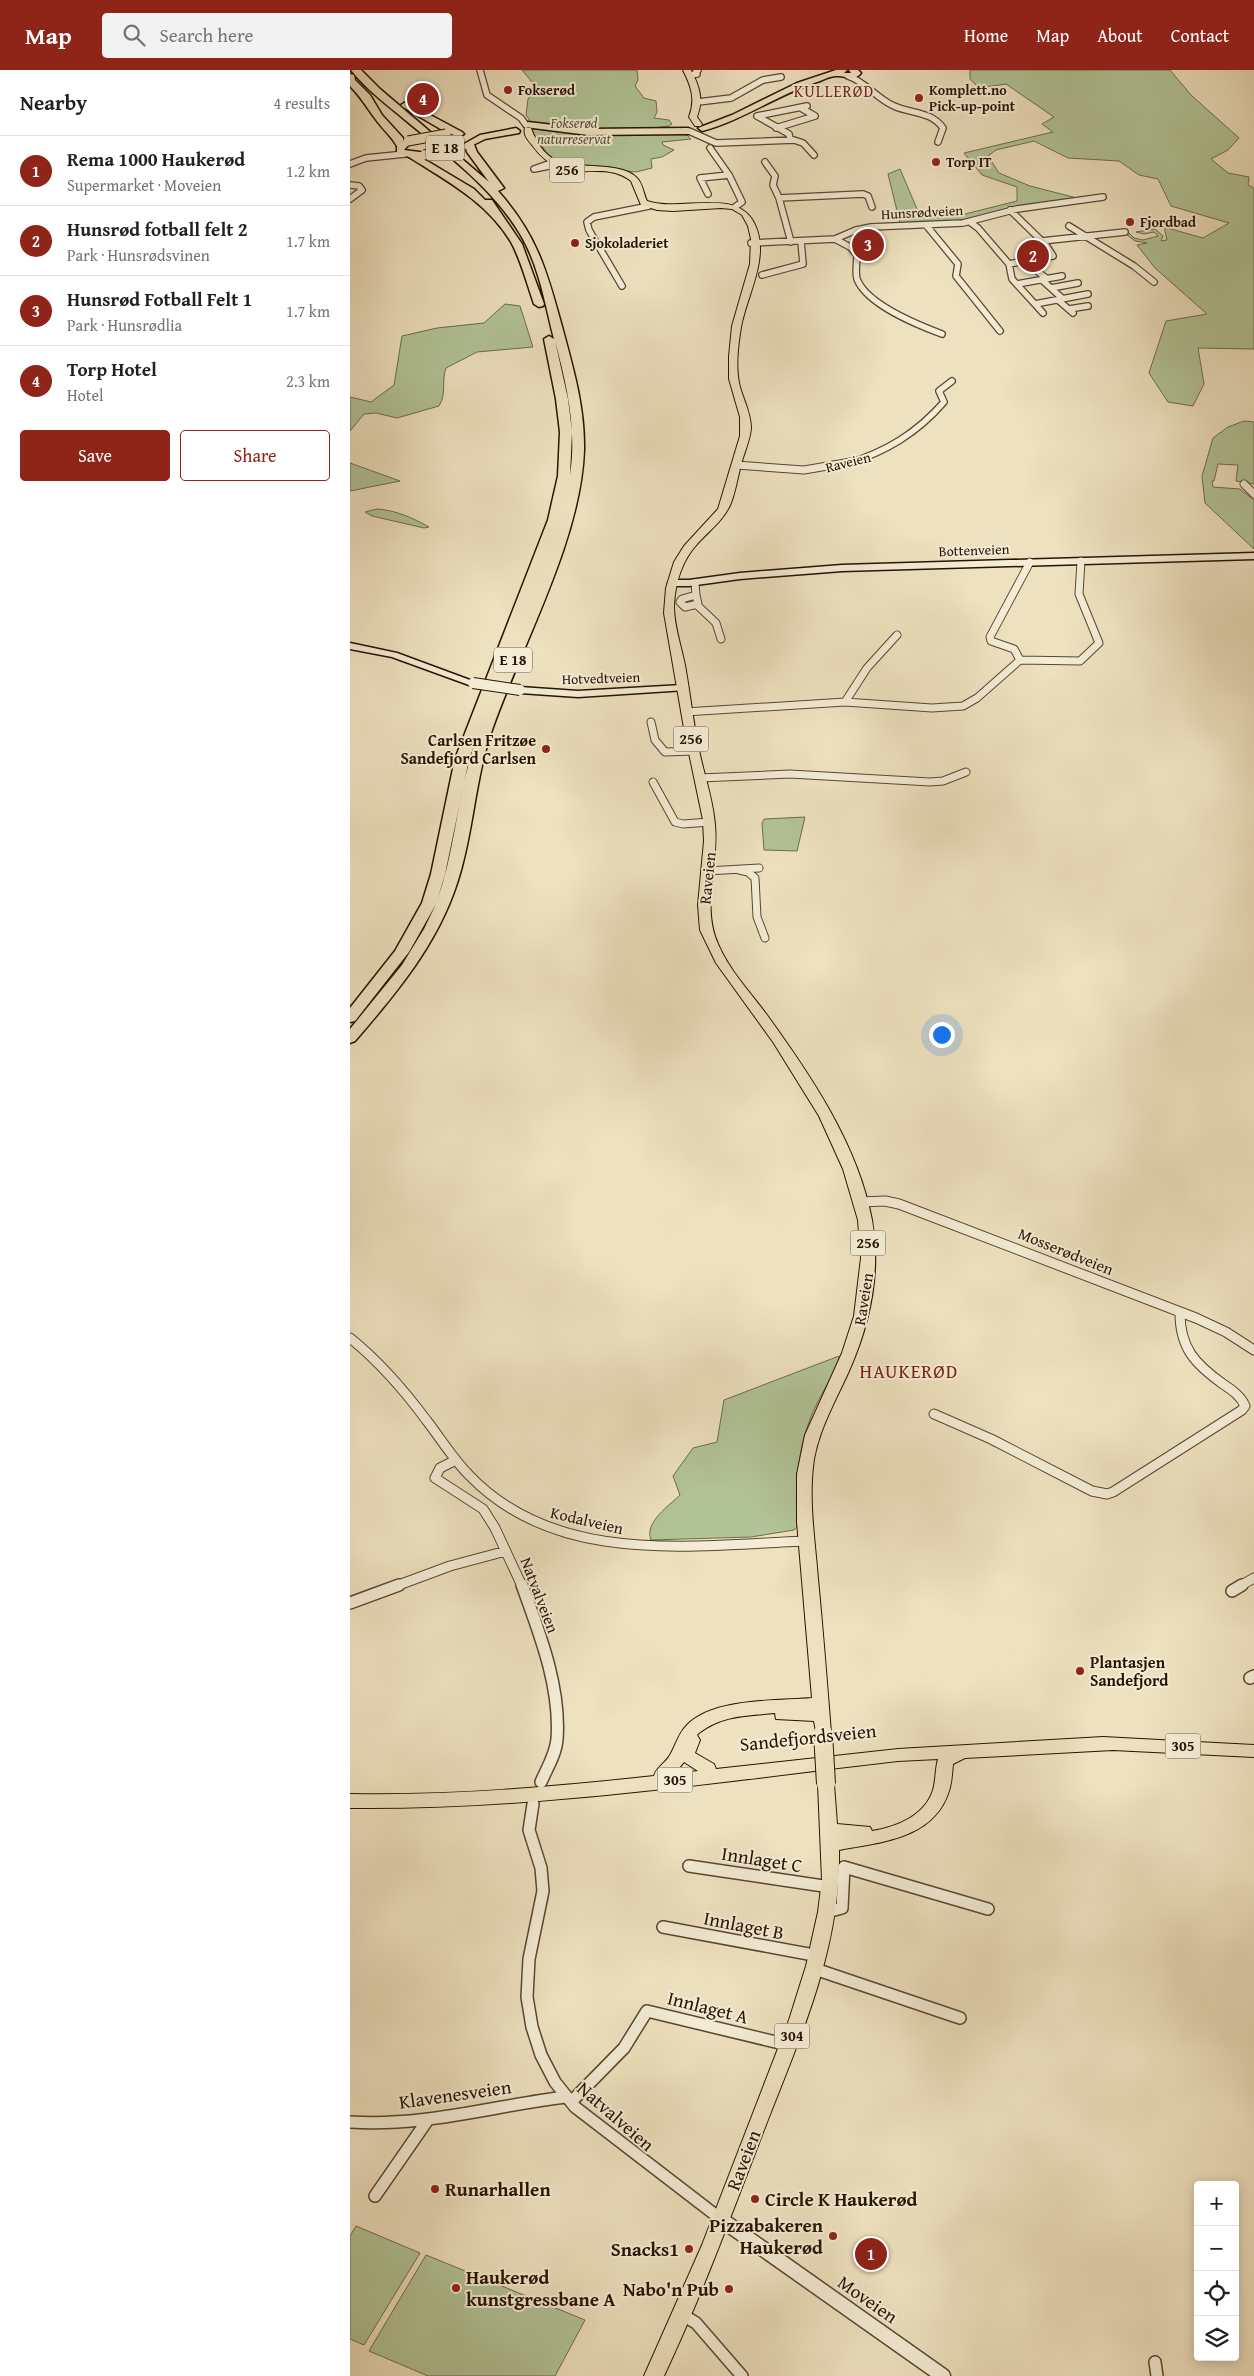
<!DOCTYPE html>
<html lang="en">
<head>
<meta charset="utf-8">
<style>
	body { margin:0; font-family:"Gentium Book Plus",serif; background:#f2f2f2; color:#202124 }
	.controls { position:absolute; right:15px; bottom:15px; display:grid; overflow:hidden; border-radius:5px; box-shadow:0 2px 12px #0003 }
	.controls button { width:45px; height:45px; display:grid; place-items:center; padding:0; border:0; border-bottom:1px solid #e0e0e0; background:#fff; color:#202124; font:25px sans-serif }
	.you { position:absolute; left:591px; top:964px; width:18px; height:18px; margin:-12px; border:4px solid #fff; border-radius:50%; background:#1a73e8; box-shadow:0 0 0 8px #1a73e833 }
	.badge { display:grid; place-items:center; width:32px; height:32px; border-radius:50%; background:#8f2418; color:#fff; font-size:16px; font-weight:700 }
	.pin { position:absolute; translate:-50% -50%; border:2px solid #fff; box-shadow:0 1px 5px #0006 }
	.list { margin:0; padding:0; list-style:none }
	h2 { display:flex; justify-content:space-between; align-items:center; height:65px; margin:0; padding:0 20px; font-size:21px }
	h2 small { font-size:16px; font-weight:400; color:#757577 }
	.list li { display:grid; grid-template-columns:32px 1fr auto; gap:15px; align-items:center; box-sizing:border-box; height:70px; padding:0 20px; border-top:1px solid #e0e0e0 }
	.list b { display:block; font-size:19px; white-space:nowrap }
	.list p { margin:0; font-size:16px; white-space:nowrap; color:#757577 }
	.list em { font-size:16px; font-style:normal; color:#757577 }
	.actions { display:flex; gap:10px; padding:15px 20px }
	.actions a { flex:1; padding:11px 0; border:1px solid #8f2418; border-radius:5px; text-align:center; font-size:18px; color:#8f2418 }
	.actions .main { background:#8f2418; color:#fff }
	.icon { flex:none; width:28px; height:28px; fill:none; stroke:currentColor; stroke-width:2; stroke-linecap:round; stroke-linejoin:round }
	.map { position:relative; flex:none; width:904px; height:2306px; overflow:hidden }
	header { display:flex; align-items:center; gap:30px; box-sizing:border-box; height:70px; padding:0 25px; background:#8f2418; color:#fff }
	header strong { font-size:24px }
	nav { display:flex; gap:28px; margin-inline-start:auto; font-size:18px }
	.search { width:350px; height:45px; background:#f2f2f2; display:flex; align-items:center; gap:12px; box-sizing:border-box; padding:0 18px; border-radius:5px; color:#757577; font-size:19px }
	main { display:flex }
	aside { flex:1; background:#fff }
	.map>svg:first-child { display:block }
</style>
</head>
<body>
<header>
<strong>Map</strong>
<div class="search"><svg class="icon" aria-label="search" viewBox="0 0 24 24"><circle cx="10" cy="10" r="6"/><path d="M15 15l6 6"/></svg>Search here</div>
<nav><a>Home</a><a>Map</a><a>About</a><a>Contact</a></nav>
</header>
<main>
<aside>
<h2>Nearby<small>4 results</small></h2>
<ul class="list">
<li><span class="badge">1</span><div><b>Rema 1000 Haukerød</b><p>Supermarket · Moveien</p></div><em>1.2 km</em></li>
<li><span class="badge">2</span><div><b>Hunsrød fotball felt 2</b><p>Park · Hunsrødsvinen</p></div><em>1.7 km</em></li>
<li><span class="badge">3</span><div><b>Hunsrød Fotball Felt 1</b><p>Park · Hunsrødlia</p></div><em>1.7 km</em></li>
<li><span class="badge">4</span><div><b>Torp Hotel</b><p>Hotel</p></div><em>2.3 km</em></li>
</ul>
<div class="actions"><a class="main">Save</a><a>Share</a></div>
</aside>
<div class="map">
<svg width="904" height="2306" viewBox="0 0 904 2306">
	<rect width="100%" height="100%" fill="#eee1bf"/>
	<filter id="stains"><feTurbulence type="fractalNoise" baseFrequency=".004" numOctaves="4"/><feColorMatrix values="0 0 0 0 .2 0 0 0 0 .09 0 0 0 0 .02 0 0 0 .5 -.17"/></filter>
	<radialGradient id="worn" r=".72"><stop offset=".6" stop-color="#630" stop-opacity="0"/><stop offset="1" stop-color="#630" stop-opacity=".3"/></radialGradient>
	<!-- green -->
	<path fill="#b2c497" stroke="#6c6c4c" d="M172,0h115l1,10 -3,6 9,12 12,3 1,11 -3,6 15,2 3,4 -3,2 -25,3 43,6 4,4 -29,3 1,3 11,5 -12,7 -11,2 1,9 -16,4 -60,-6 -17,-4 -10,-6 -17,-23 -1,-11 -5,-7 2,-16 9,-11z
		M620,0h200l21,25 48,43 -11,12 -17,9 17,14 21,4 -1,8 6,3v161l-56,-1 6,36 -11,22 -25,-4 -19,-29 17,-52 41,-7 -52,-46 -18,-23 10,-2 -12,-2 -9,-7 3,-1 5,5 9,2 15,-4 -4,-4 -10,2 -8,-2 19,-3 8,7 -2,5 6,-1 -3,-13 39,11 26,-15 -58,-17 -13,-27 -19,-4 -20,-14 -51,-3 -34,-17 -38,9 -8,6 11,17 31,13 47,12 -108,22 -69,3 -12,-49 12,-5 20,47h37l60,-15v-14l-35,-12 -18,-22 89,-21 -11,-8 12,-7 -48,-33 -27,4 -9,-9z
		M155,234l15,2 13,41 -56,5 -31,16c-5,14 1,25 -7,38l-42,12 -21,-5 -12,1 -14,17v-34l21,5 23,-17 8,-49 35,-8 47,-5z
		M894,351l10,1v62l-18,-3 2,-16 -20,-1 -4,17h-2l1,6 27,2 14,11v49l-49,-46 -3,-27 11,-38 15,-11z
		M0,393l50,18 -50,10z
		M27,439c18,1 36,9 52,18l-5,1 -52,-12 -7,-4z
		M455,747l-8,34 -33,-1 -2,-27 2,-4z
		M489,1286v6c-10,21 -24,41 -31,63 -12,33 -11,66 -10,101l-4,4 -43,7 -100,3c-7,-18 18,-34 29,-45l-7,-19 20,-28 24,-6 7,-42z
		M6,2156l64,27 -56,92 -14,-6v-103z
		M76,2185l159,65 -30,56h-127l-59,-25z"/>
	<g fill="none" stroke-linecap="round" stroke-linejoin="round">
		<defs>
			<path id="minor-far3" d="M130,0l7,25 34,23 5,7
				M340,5l7,-1 -1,-3 2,-1
				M498,6c18,6 29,23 46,30 18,8 37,5 49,22l-5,14
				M348,32l33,-4 32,-18 18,-3
				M426,58l39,-12 -14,-8
				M339,61l27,12 78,-3 9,3 11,12
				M440,69l-1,-5 -32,-18 50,-10
				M360,78l19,27 13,27 -7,5
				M415,92l10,14 -2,9 6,13 12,44
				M201,93l-2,3 -15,3z
				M0,94l16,-6 39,-4
				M0,115l9,1 3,4 -12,9
				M358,124l-8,-16 29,-3
				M429,128l84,-4 5,2 4,11
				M620,152l8,6 31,36 3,15 31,34
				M576,155l32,39 -2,12 44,55
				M719,156l65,40 20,16
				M485,169l15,8 7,8c0,7 -2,17 0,24 10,26 61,46 85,55
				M692,171l83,-9
				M401,173l84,-4 21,-9 15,-3 92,-4 54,-14 86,-12
				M676,192l21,17
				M659,194l44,-8 -7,-11 -36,-35
				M412,205l41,-11 -2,-23
				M692,210l21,19
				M667,214l45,-8
				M272,216l-33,-56 -2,-8 7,-5 55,-11
				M701,218l27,-5
				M708,230l15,13
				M685,234l53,-10
				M719,239l19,-3
				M496,394c40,-12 71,-31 98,-62l-5,-11 13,-10"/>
			<path id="minor-far2" d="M386,395l68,5 47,-8
				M894,414l10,10
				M345,513l1,12
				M346,525l2,9 -13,3 -5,-5 2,-3z
				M347,535l19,18 5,16
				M670,590l-6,-11 -23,-8 -1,-4 40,-75
				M495,632l22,-34 30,-33
				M335,642l160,-10 87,6 31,-2 14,-8 43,-38 60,1 19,-18 -20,-49 2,-33
				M301,652l4,18 10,12 29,-1
				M350,708l90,-4 140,8 13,-1 23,-9
				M303,712l22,40 8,2 27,-2
				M389,800l9,2 7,6 2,39 8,21
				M357,801l52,-3"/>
			<path id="minor-far1" d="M511,1132l24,-1 14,3 297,114 30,14 28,18
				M0,1268c30,24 54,52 77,83 14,18 26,38 42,54 88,92 223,70 338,66
				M584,1344l57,25 101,52 15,3 6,-2 129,-82 3,-4c-4,-10 -13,-16 -22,-22 -28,-20 -43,-36 -43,-71
				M106,1390l-16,8 -5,10 48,31 12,19 27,58
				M46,1516l54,-20 56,-15
				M890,1516l14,-8"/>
			<path id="minor" d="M172,1515c17,47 39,102 35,154 -1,15 -10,29 -16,43
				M882,1521l10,-6
				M0,1533l49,-18
				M900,1608l4,-2
				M183,1734l-4,26 12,38 2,23 -14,68 -2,38 5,30 9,28 14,27 20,25 147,113
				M339,1796l141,21
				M477,1842l15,-4 2,-41 144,42
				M313,1857l156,29
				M465,1899l145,49
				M221,2032l53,-54 23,-37 141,34
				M0,2052c73,5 143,-16 215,-25
				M25,2126l52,-75
				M333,2245l13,8 46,53
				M805,2292l2,14"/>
			<path id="tertiary" d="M372,2150l221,156"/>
			<path id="secondary" d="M904,483v6l-412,12 -102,8 -51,7h-16l-5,-3 5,-3h16l51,-7 102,-8z
				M0,573l47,10 81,30 -1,2h-8l-77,-28 -42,-8z
				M332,615l5,3 -1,2 -108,7 -58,-4 -5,-3 5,-3 58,4z"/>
			<path id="primary" d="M333,0h8c8,16 13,29 6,47l5,7 -1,2h-6l-6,-9c7,-18 2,-31 -6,-47z
				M175,58h6c17,46 44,34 83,40 7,1 17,4 22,9 7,6 7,16 11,24 34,12 93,-16 109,26 13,32 -9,68 -15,100 -3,19 -6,41 -1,60 4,14 11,27 11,41 -1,12 -6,23 -9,33 -4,14 -6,29 -11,42 -7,17 -21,27 -33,40 -16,17 -23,40 -24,63 0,20 7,39 11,59 5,28 8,56 14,85 5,25 14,49 16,75 4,40 -14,81 3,119 11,26 32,48 49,71 44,61 91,130 105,205 9,51 -2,104 -23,151 -13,29 -29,56 -35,88 -6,40 1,80 4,120 5,51 9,103 13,154l-2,4 -6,2 -6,-2 -3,-16 -38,-2 -1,-6c-30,3 -52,2 -76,20l-2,2 3,5 -5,13 19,11 2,5 182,-20 205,-12 151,8v12l-141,-7 -148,8 -12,6c-1,9 -1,18 -4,27 -15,48 -68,51 -110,59 2,100 -40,189 -75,280 -32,83 -62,165 -100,246h-20l58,-131 87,-225 17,-54 12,-54 4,-32 -4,-96 2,-5 6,-1 6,1 2,5 3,40 33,3 2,4c24,-4 53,-15 61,-41 3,-10 2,-21 5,-31l-40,2c-182,21 -365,49 -548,47v-14c102,2 203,-7 304,-18 2,-9 12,-13 16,-21 6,-10 8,-21 17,-30 26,-27 89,-24 125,-27l-15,-176v-48l8,-39 37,-82 12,-37 7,-58 -3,-38 -15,-51 -24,-53 -46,-74 -57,-79 -16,-33 -2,-25 6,-64 -1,-21 -18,-86 -21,-121 2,-25 8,-26 10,-16 34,-37 22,-73v-19l-11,-38v-23l3,-30 18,-62 1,-25 -3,-13 -6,-11 -10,-6 -11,-1 -48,3 -16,-1 -16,-5 -10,-24c-32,-25 -65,11 -99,-36 -4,-5 -9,-10 -7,-17zM334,1692l14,9 -24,3z"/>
			<path id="trunk" d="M486,0h11l-3,3h7l-2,-3h9l3,3c-7,9 -16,2 -25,3 -6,0 -13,4 -19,6 -40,13 -74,38 -115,49l-4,-3 34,-13 65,-32z
				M178,52l60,7 100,-1 4,3 -4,3 -100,1 -63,-8 -1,-2z
				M166,58l4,3 -1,2 -34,6 -24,12 -4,-3 23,-13z
				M58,68l4,3 -8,9 23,3v4h-18l-12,-4v-8z"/>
			<path id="motorway" d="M1,0h10l19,19 109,93 -22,-30 -2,-8 8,-2 4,10 27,36 -6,3c38,43 48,77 63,132 11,41 24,83 23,127 -3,90 -62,194 -92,280 -16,45 -18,94 -31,140 -18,67 -61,119 -106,171l-5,2v-14l52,-64 22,-36 12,-25 -27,48 -54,69 -5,1v-14l45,-57 27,-48 9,-29 24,-115 93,-239 10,-44 2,-44 -4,-33 -12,-60 5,-3 5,3c-9,-35 -15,-74 -34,-105 -28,-47 -74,-80 -116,-115 -18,-15 -38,-30 -53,-49zM205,271c12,44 22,89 15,134l2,-43 -4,-33zM124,676c-17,51 -19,105 -37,155l8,-27 24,-115z
				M0,4l4,1 1,5 15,15 12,20 21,23 1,10h-6c-7,-13 -16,-19 -24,-31 -8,-11 -14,-21 -24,-31z
				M56,32l56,30 2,2 -5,3 -15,-6 -41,-24 -2,-2z
				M62,82l62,37 11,11h7l30,44 22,60 -1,2 -4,1 -5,-3c-7,-20 -13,-44 -23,-62 -24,-40 -64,-61 -102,-85l-2,-2z"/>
		</defs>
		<!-- minor-far3 casing -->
		<use href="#minor-far3" stroke="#594630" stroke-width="8"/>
		<!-- minor-far2 casing -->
		<use href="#minor-far2" stroke="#594630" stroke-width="9"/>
		<!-- minor-far1 casing -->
		<use href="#minor-far1" stroke="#594630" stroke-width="11"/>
		<!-- minor casing -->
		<use href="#minor" stroke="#594630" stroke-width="14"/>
		<!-- tertiary casing -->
		<use href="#tertiary" stroke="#594630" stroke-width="17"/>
		<!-- secondary casing -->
		<use href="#secondary" stroke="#271301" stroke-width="3"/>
		<!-- primary casing -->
		<use href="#primary" stroke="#271301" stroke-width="2"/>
		<!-- trunk casing -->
		<use href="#trunk" stroke="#271301" stroke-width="3"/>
		<!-- motorway casing -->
		<use href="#motorway" stroke="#271301" stroke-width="3"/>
		<!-- minor-far3 -->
		<use href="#minor-far3" stroke="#f4ecd5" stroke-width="5.5"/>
		<!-- minor-far2 -->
		<use href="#minor-far2" stroke="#f4ecd5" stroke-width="7"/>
		<!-- minor-far1 -->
		<use href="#minor-far1" stroke="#f4ecd5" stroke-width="9"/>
		<!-- minor -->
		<use href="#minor" stroke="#f4ecd5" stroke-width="11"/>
		<!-- tertiary -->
		<use href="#tertiary" stroke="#f4ecd5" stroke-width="14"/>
		<!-- secondary -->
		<use href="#secondary" fill="#f4ecd5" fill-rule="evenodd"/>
		<!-- primary -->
		<use href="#primary" fill="#eee1bf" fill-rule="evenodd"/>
		<!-- trunk -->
		<use href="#trunk" fill="#eee1bf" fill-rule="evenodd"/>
		<!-- motorway -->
		<use href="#motorway" fill="#eee1bf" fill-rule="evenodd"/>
		<defs>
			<path id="secondary-bridge" d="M123,613l47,7"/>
			<path id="primary-bridge" d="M473,1663l3,51"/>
			<path id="trunk-bridge" d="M58,71l38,-7
				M74,85l37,-7"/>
		</defs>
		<!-- secondary-bridge casing -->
		<use href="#secondary-bridge" stroke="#271301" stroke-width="12" stroke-linecap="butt"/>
		<!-- primary-bridge casing -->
		<use href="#primary-bridge" stroke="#271301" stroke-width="20" stroke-linecap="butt"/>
		<!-- trunk-bridge casing -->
		<use href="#trunk-bridge" stroke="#271301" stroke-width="11" stroke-linecap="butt"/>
		<!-- secondary-bridge -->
		<use href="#secondary-bridge" stroke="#f4ecd5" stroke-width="10"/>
		<!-- primary-bridge -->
		<use href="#primary-bridge" stroke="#eee1bf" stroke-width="18"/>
		<!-- trunk-bridge -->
		<use href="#trunk-bridge" stroke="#eee1bf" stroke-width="9"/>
	</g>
	<!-- markers -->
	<g fill="#8f2418" stroke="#f4ecd5" stroke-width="2">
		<circle cx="158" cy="20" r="5"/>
		<circle cx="569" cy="28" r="5"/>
		<circle cx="586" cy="92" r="5"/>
		<circle cx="780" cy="152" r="5"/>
		<circle cx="225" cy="173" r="5"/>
		<circle cx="196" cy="679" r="5"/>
		<circle cx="730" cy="1601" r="5"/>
		<circle cx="85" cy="2119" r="5"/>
		<circle cx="405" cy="2129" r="5"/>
		<circle cx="483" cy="2166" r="5"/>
		<circle cx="339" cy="2179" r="5"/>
		<circle cx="106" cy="2218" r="5"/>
		<circle cx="379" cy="2219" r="5"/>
	</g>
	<g text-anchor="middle" stroke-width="4" stroke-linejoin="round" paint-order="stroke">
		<!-- far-poi labels -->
		<g font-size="14" font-weight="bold" fill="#271301" stroke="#f4ecd5" text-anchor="start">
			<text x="168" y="25">Fokserød</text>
			<text x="579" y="25">Komplett.no<tspan x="579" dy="16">Pick-up-point</tspan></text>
			<text x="596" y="97">Torp IT</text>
			<text x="790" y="157">Fjordbad</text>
			<text x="235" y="178">Sjokoladeriet</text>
		</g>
		<!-- far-park labels -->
		<g font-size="14" font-style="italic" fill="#585136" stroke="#f4ecd5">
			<text x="224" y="58">Fokserød<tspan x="224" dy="16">naturreservat</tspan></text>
		</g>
		<!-- far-street labels -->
		<g font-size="14" fill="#271301" stroke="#f4ecd5">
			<text transform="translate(572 142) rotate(-3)" y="5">Hunsrødveien</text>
			<text transform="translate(498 392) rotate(-14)" y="5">Raveien</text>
			<text transform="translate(624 480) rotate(-2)" y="5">Bottenveien</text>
			<text transform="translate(251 608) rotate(-2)" y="5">Hotvedtveien</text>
		</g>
		<!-- shield labels -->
		<g fill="#f4ecd5" stroke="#645441" stroke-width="1">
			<rect x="76" y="65.5" width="38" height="25" rx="4"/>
			<rect x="199.5" y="87.5" width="35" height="25" rx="4"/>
			<rect x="144" y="577.5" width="38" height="25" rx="4"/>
			<rect x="323.5" y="656.5" width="35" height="25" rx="4"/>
			<rect x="500.5" y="1160.5" width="35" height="25" rx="4"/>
			<rect x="815.5" y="1663.5" width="35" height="25" rx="4"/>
			<rect x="307.5" y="1697.5" width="35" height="25" rx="4"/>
			<rect x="424.5" y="1953.5" width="35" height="25" rx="4"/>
		</g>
		<g font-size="15" font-weight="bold" fill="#271301">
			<text x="95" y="83">E 18</text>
			<text x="217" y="105">256</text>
			<text x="163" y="595">E 18</text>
			<text x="341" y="674">256</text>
			<text x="518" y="1178">256</text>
			<text x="833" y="1681">305</text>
			<text x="325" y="1715">305</text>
			<text x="442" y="1971">304</text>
		</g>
		<!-- far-quarter labels -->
		<g font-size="16" letter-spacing="1" fill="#7a1f14" stroke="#f4ecd5">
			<text x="484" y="27">KULLERØD</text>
		</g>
		<!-- poi labels -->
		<g font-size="16" font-weight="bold" fill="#271301" stroke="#f4ecd5" text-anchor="end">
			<text x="186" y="676">Carlsen Fritzøe<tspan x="186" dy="18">Sandefjord Carlsen</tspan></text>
			<text x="740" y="1598" text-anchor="start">Plantasjen<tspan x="740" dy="18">Sandefjord</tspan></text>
		</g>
		<!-- street labels -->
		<g font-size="16" fill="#271301" stroke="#f4ecd5">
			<text transform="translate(357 808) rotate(-84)" y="6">Raveien</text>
			<text transform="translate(716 1181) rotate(22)" y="6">Mosserødveien</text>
			<text transform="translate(513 1229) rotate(-81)" y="6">Raveien</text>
			<text transform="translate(237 1450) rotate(13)" y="6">Kodalveien</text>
			<text transform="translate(190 1525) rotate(69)" y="6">Natvalveien</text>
		</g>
		<!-- quarter labels -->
		<g font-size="19" letter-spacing="1" fill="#7a1f14" stroke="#f4ecd5">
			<text x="559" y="1308">HAUKERØD</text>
		</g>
		<!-- near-street labels -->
		<g font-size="19" fill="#271301" stroke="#f4ecd5">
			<text transform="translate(458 1667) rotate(-6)" y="7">Sandefjordsveien</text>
			<text transform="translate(412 1789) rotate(9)" y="7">Innlaget C</text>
			<text transform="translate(394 1855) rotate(11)" y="7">Innlaget B</text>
			<text transform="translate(358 1937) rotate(14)" y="7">Innlaget A</text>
			<text transform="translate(105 2024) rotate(-8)" y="7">Klavenesveien</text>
			<text transform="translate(266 2046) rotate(41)" y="7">Natvalveien</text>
			<text transform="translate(393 2090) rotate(-69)" y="7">Raveien</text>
			<text transform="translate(518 2229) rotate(35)" y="7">Moveien</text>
		</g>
		<!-- near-poi labels -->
		<g font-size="19" font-weight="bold" fill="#271301" stroke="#f4ecd5" text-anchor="start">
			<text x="95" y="2126">Runarhallen</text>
			<text x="415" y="2136">Circle K Haukerød</text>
			<text x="473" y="2162" text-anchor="end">Pizzabakeren<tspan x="473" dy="22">Haukerød</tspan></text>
			<text x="329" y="2186" text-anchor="end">Snacks1</text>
			<text x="116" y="2214">Haukerød<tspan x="116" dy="22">kunstgressbane A</tspan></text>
			<text x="369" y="2226" text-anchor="end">Nabo'n Pub</text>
		</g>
	</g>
	<rect width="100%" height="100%" filter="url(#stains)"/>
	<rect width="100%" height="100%" fill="url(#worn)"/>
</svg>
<div class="controls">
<button>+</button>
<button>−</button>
<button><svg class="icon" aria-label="locate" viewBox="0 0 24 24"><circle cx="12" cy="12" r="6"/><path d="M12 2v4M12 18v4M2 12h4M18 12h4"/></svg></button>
<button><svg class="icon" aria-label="layers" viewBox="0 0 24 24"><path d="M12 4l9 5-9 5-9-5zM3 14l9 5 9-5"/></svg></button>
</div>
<div class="you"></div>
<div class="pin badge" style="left:521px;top:2184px">1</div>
<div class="pin badge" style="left:683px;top:186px">2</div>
<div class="pin badge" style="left:518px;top:175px">3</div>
<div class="pin badge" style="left:73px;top:29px">4</div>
</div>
</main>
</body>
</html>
